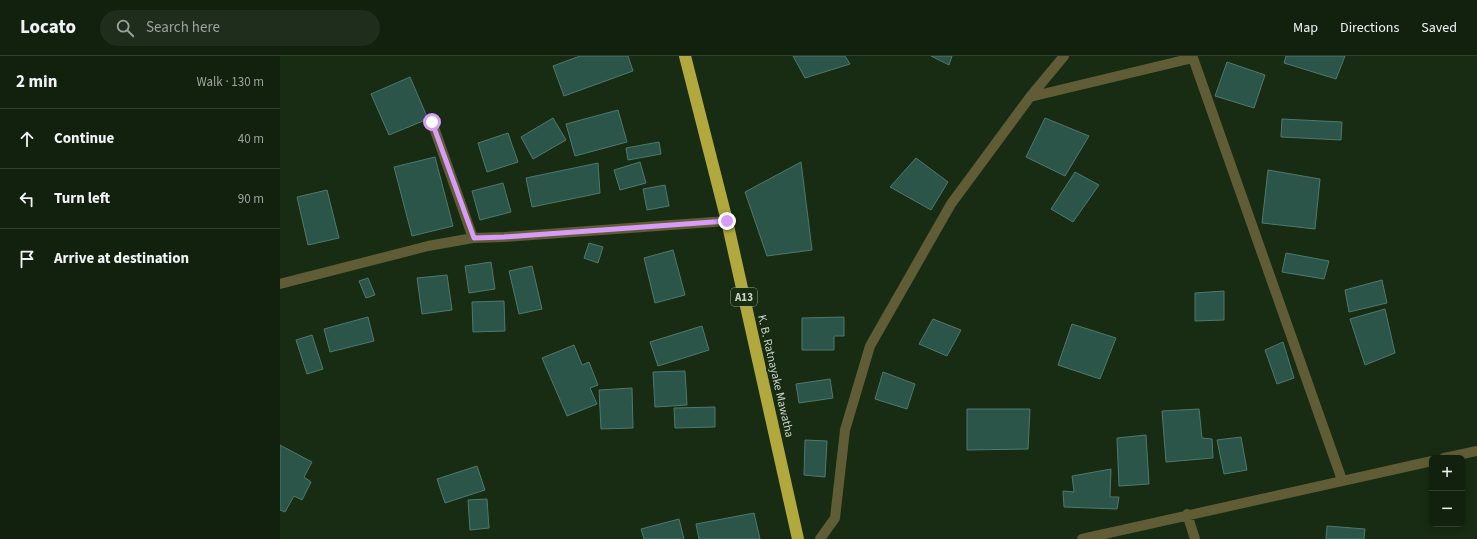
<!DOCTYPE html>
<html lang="en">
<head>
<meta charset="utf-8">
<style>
	body { margin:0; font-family:"Source Sans 3",sans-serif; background:#1f2d1c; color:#f1f3f6 }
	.controls { position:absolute; right:12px; bottom:12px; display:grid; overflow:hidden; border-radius:6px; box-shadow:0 2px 10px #0003 }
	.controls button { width:36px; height:36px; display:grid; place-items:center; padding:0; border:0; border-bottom:1px solid #313e2e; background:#12200e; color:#f1f3f6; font:20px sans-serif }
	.stop { position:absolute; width:12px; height:12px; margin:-9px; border:3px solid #d89bf8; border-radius:50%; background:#fff }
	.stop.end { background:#d89bf8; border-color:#fff; box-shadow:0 1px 4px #0008 }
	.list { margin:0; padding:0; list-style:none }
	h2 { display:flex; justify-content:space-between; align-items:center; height:52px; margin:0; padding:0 16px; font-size:17px }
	h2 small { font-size:13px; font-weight:400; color:#9ca39e }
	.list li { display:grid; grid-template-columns:26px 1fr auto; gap:12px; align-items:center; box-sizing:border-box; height:60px; padding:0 16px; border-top:1px solid #313e2e }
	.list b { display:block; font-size:15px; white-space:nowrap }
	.list em { font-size:13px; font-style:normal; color:#9ca39e }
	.icon { flex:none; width:22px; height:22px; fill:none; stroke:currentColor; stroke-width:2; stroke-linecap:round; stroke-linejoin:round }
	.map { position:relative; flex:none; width:1197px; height:483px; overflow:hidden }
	header { display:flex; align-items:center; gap:24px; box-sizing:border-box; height:56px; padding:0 20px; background:#12200e; border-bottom:1px solid #313e2e }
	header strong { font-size:19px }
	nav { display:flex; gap:22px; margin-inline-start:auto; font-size:14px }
	.search { width:280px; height:36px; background:#1f2d1c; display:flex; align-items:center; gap:10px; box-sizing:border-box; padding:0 14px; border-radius:22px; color:#9ca39e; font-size:15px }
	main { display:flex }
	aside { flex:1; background:#12200e }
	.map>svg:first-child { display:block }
</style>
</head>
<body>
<header>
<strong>Locato</strong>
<div class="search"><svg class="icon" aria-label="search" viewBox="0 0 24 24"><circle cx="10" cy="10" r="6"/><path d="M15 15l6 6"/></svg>Search here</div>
<nav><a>Map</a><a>Directions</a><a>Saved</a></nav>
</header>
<main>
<aside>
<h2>2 min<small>Walk · 130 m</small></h2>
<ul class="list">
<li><svg class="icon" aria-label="ahead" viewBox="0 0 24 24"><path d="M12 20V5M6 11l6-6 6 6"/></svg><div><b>Continue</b></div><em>40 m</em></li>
<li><svg class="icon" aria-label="left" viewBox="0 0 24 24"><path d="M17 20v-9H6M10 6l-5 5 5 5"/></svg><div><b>Turn left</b></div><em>90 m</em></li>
<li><svg class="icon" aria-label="arrive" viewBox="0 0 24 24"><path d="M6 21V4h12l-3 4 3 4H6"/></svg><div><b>Arrive at destination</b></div></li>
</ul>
</aside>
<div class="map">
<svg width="1197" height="483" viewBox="0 0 1197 483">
	<rect width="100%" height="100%" fill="#182b13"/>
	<!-- building -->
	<path fill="#2c554a" stroke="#4f796d" d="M300,0h48l5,15 -69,25 -11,-30z
		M513,0h52l5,8 -45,14z
		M651,0h21l-3,9z
		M1006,0h59l-9,23 -52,-16z
		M947,6l38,13 -11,33 -39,-12z
		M130,21l18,42 -39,16 -18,-41z
		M338,54l9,32 -52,14 -9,-32z
		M273,62l13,22 -33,19 -12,-22z
		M765,62l44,18 -24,40 -39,-19z
		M1002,63l60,3 -1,18 -60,-3z
		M228,77l10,29 -31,10 -9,-29z
		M379,86l2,12 -33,6 -2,-12z
		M155,101l18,69 -41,10 -18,-69z
		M636,102l32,24 -17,28 -41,-23z
		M360,106l6,21 -26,7 -6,-20z
		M521,106l11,88 -45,6 -22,-64z
		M318,107l2,30 -68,14 -6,-29z
		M988,114l52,9 -5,50 -53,-6z
		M795,116l24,13 -26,37 -22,-13z
		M223,127l8,29 -31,8 -8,-29z
		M385,129l4,21 -22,4 -4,-21z
		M47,134l12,48 -31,7 -11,-48z
		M309,187l14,4 -5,16 -14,-5z
		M393,194l12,45 -30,8 -11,-45z
		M1006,197l43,8 -5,18 -42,-7z
		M211,206l4,27 -26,4 -4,-27z
		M252,210l10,43 -23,5 -10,-43z
		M167,219l5,35 -30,4 -5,-36z
		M88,222l7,17 -9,3 -7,-17z
		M1102,224l5,23 -38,9 -4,-22z
		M944,235v29l-29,1v-28z
		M224,245l1,30 -32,1 -1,-30z
		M1105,253l10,44 -30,12 -15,-46z
		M88,261l6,24 -44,11 -6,-23z
		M564,261v19h-10v14h-32v-32z
		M653,263l28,11 -14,26 -28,-12z
		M792,268l44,14 -16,41 -42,-14z
		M422,270l7,24 -51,16 -8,-24z
		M32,279l11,34 -16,5 -11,-34z
		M1003,286l11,36 -17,6 -12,-34z
		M294,289l8,20 7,-3 9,23 -8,3 7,16 -30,12 -25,-58z
		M405,315l2,34 -32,2 -2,-35z
		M603,316l32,12 -8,25 -32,-10z
		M550,323l3,19 -34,5 -3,-19z
		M352,332l1,40 -32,1 -2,-39z
		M435,351v20l-40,1 -1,-20z
		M687,353h63l-2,40 -61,1z
		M919,353l3,29 10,1 1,19 -47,4 -4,-51z
		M866,379l3,49 -30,2 -2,-48z
		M961,381l6,33 -23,4 -7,-34z
		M525,384l22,1 -2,36 -21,-2z
		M0,389l32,17 -8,15 7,5 -9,18 -8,-4 -9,16 -5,-2z
		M197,410l8,24 -40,13 -8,-24z
		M831,413l-1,28h9l-2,12 -53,-2 -1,-16 11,1 -2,-16z
		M207,443l2,29 -19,2 -2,-30z
		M474,457l6,26h-61l-3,-15z
		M399,463l5,20h-40l-3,-10z
		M1047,470l38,3 -1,10h-38z"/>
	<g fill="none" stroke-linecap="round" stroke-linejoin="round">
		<!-- minor -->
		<path stroke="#605d36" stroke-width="10" d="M750,41l163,-39 149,422
			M152,66l41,116
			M0,228l148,-38 45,-8 31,-1 223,-16
			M1164,402l33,-7
			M907,458l8,25
			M540,483l15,-21 10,-88 25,-84 81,-142 79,-107 34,-41
			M802,483l350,-78"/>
		<!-- highway -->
		<path stroke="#b1a93d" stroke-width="12" d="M405,0l42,165 71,318"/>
	</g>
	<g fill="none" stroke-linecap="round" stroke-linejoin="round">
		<!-- route -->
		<path stroke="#d89bf8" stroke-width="5" d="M152,66l42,116 30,-1 223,-16"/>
	</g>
	<g text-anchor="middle" stroke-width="4" stroke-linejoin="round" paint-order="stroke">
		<!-- shield labels -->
		<rect fill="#182b13" stroke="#95a391" stroke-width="1" x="451" y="232" width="26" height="18" rx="3"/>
		<g font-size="11" font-weight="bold" fill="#cad6c7">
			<text x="464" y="245">A13</text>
		</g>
		<!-- street labels -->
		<g font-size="12" fill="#cad6c7" stroke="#182b13">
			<text transform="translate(496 320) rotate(77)" y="4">K. B. Ratnayake Mawatha</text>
		</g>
	</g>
</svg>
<div class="controls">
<button>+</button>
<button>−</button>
</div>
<div class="stop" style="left:152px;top:66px"></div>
<div class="stop end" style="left:447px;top:165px"></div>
</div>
</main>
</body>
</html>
